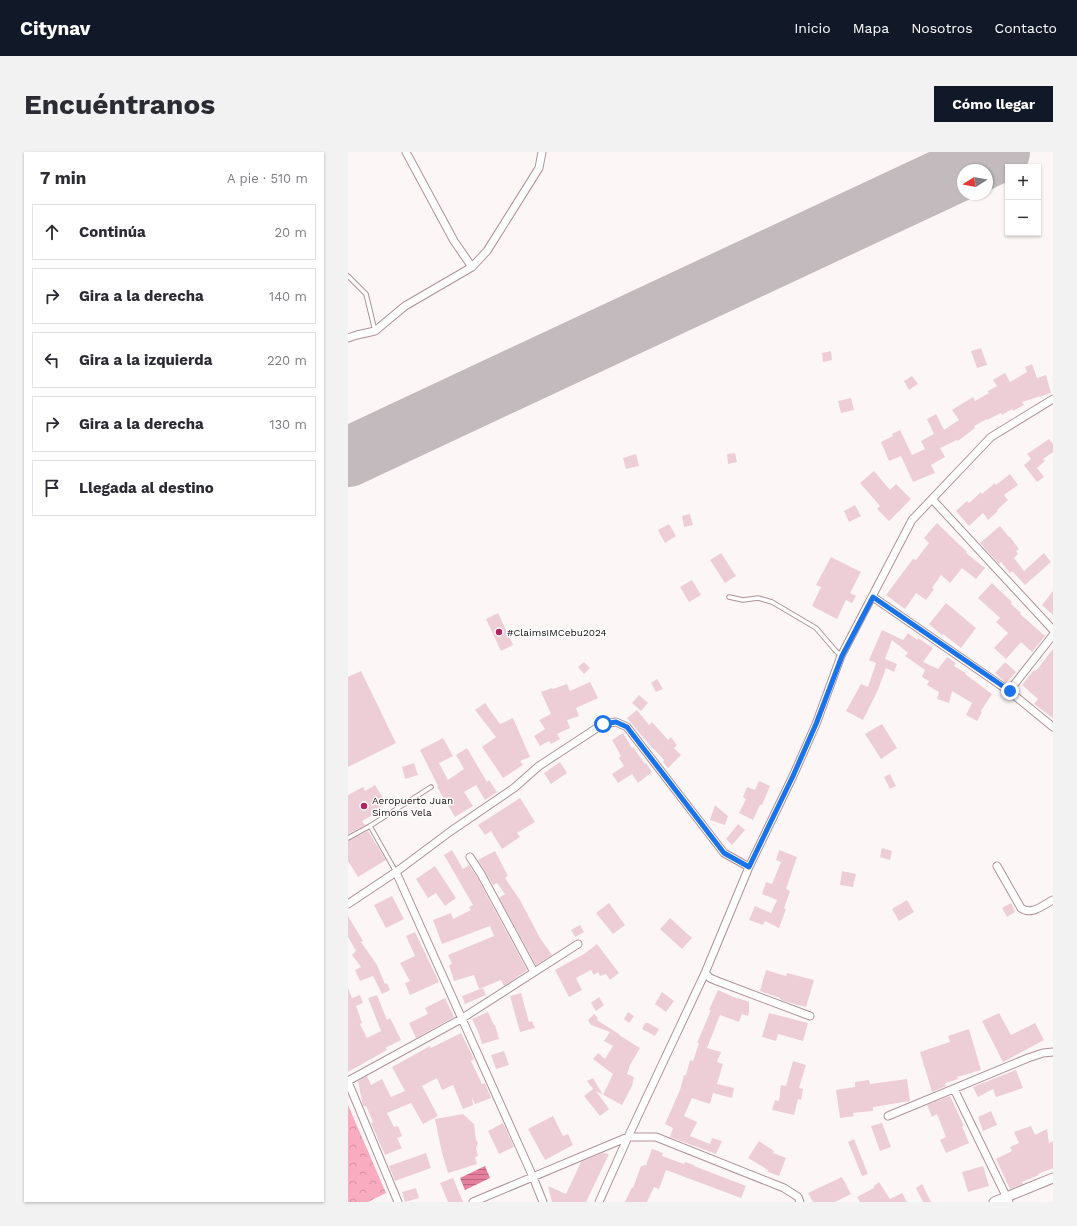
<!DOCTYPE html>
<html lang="es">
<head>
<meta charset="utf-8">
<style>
	body { margin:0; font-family:"Work Sans",sans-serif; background:#f2f2f3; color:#2b2b33 }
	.controls { position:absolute; right:12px; top:12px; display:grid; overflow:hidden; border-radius:0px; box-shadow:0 1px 3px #0004 }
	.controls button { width:36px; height:36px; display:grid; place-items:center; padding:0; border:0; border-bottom:1px solid #e1e1e2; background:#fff; color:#2b2b33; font:20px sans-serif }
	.compass { position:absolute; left:609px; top:12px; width:36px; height:36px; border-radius:50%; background:#fff; box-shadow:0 1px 3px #0004; rotate:259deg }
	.stop { position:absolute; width:12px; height:12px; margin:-9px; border:3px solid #1a73e8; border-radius:50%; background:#fff }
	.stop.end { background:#1a73e8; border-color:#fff; box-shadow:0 1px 4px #0008 }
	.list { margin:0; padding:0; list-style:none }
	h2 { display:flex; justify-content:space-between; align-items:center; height:52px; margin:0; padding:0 16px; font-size:17px }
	h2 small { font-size:13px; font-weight:400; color:#7c7c81 }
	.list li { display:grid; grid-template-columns:26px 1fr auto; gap:12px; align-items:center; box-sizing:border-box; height:56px; margin:0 8px 8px; padding:0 8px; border:1px solid #e1e1e2; border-radius:0px }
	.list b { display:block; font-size:15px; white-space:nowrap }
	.list em { font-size:13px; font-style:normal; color:#7c7c81 }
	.icon { flex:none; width:22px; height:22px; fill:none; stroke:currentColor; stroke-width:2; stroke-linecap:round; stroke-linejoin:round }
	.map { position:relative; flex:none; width:705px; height:1050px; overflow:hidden; border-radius:0px }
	header { display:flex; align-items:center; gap:24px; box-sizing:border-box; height:56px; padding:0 20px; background:#111827; color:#fff }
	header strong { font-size:19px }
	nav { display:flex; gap:22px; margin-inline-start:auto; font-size:14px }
	.intro { display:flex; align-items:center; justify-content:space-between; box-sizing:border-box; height:96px; padding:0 24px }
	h1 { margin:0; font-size:28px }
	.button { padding:10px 18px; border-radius:0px; background:#111827; color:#fff; font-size:14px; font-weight:700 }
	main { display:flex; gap:24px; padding:0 24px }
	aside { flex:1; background:#fff; border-radius:0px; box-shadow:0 1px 3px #0004 }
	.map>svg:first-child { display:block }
</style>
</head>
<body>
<header>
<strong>Citynav</strong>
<nav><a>Inicio</a><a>Mapa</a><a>Nosotros</a><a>Contacto</a></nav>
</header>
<div class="intro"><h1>Encuéntranos</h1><a class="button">Cómo llegar</a></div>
<main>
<aside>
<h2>7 min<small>A pie · 510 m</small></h2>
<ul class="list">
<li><svg class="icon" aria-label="ahead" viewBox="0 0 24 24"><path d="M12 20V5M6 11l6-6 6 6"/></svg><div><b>Continúa</b></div><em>20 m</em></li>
<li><svg class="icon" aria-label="right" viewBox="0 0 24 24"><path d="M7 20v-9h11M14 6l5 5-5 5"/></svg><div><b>Gira a la derecha</b></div><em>140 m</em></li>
<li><svg class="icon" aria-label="left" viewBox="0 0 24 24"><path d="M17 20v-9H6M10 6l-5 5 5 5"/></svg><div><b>Gira a la izquierda</b></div><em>220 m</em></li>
<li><svg class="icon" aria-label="right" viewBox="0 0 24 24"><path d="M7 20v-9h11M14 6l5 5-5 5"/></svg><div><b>Gira a la derecha</b></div><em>130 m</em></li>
<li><svg class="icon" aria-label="arrive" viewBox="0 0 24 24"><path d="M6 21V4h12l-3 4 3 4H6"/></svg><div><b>Llegada al destino</b></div></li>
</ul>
</aside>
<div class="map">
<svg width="705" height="1050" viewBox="0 0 705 1050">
	<defs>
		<pattern id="forest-crowns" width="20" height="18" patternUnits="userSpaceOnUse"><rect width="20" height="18" fill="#f9abc0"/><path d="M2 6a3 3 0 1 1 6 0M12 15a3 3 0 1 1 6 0" fill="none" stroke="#d592a4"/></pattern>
		<pattern id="water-rules" width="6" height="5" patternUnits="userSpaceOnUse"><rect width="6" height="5" fill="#e4809e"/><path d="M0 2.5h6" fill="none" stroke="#b8677f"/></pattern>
	</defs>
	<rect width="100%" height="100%" fill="#fdf6f7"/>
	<!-- forest -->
	<path fill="url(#forest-crowns)" d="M0,953l38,88 -18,9h-20z"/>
	<!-- water -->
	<path fill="url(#water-rules)" d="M137,1014l5,12 -25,12 -5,-12z"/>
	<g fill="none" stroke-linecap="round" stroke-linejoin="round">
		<!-- runway -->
		<path stroke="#c2babc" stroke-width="60" d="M0,305l652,-305"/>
	</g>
	<!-- building -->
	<path fill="#eeced6" d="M633,196l6,17 -10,3 -6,-17z
		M483,199l1,9 -9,2 -1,-9z
		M684,212l5,14 9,-3 5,18 -29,9 2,3 -11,6 -1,-2 -10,6 -1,-2 -14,7v-1l-13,7 1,2 -17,13 -1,-1 -17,8 5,9 -14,8 4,8 -22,9 -12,-26 -12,5 -8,-19 12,-6 -1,-2 8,-4 12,25 13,-6 -4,-8 13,-7 -7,-15 9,-5 8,16 15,-10 -7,-10 21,-13 2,4 14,-8 -1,-2 9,-5 -4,-6 12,-7 5,9 17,-10 -2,-5z
		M564,224l6,8 -9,6 -5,-9z
		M503,246l3,12 -13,3 -3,-12z
		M701,287l4,5v8l-10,7 2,2 -8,7 7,9 -7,5 -13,-17 7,-6 -4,-5z
		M387,301l2,9 -9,2 -1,-10z
		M288,302l3,12 -13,3 -3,-11z
		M526,319l16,19 6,-6 15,15 -22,22 -12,-12 3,-3 -20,-23z
		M662,322l8,11 -14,10 4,5 -11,10 1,1 -10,9 -5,-7 -14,13 -13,-15 11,-10 2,2 12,-11 1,2 13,-11 1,2z
		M507,353l6,11 -12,6 -5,-11z
		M342,362l3,11 -9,2 -2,-11z
		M589,371l30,29 -1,1 19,15 -9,11 -14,-11 -12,15 -9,-8 -9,13 2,1 -8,11 -10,-7 -11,16 -19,-14 27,-36 3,1 13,-17 -5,-5z
		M321,372l7,12 -11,7 -7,-13z
		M652,374l9,11h1l9,12 -3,2 2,3 -4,4 10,13 20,-18 7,9 -26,23 -13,-14 -2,2 -9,-11 -2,2 -19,-21z
		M373,401l15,23 -11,7 -15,-23z
		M483,405l30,15 -11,21 6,3 -4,7 -6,-3 -9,19 -25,-13 9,-19 -5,-2z
		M344,428l9,15 -12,7 -9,-15z
		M644,431l20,19 -1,2 10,9 -1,1 25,22 -13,16 -11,-10 -15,17 -12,-11 14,-15 -12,-11 4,-4 -22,-20z
		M705,439v24l-11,-10z
		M598,451l30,25 -15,20 -18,-14 -1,1 -13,-11z
		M150,461l15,32 -12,6 -15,-32z
		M534,478l21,10 5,-7 9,7 1,-2 15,10 -10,14 15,7 9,-12 9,6 -2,3 12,7 -1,1 27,20 -11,17 1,1 -5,9 -11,-6 6,-12 -20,-12 -3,12 -12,-4 2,-7 -12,-7 2,-4 -7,-4 3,-7 -20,-14 3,-3 -16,-13 -7,19 12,5 -3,8 -8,-4 -8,22 -15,30 -17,-9 15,-27 7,3 8,-24 -7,-3z
		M705,497v69l-19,-14 4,-5 -16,-14 12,-15 2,1z
		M236,510l6,6 -6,6 -6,-7z
		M657,510l11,10 -10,11 -11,-10z
		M13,519l35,72 -48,24v-90z
		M309,527l6,10 -7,3 -5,-9z
		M242,530l8,16 -22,10 3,8 -12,4 3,8 -13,6 3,5 -9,5 -2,-3 -9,5 -6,-10 11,-7 -6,-9 12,-6 -10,-22 11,-4 1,1 14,-5 3,7z
		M291,543l9,8 -7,8 -9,-8z
		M137,551l15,21 13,-6 17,39 -10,4 3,4 -20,13 -21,-31 14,-10 -21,-27z
		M289,558l12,15 3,-3 16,18 3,-3 6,8 -3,3 7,7 -13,13 -5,-6 1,-2 -10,-11h-1l-26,-31z
		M534,572l15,24 -16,11 -16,-25z
		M275,581l9,15 1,-1 12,17 1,-1 6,9 -14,11 -6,-9 -14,9 -6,-9 12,-8 -5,-8 2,-2 -9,-16z
		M95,586l10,18 -14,7 9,17 16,-11 -8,-14 11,-7 20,34 2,-2 8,12 -12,8 -9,-15 -12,7 9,14 -18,11 -18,-30 1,-1 -18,-36z
		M212,610l7,11 -16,11 -7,-11z
		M66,611l4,12 -13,4 -3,-12z
		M542,622l6,12 -6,3 -6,-12z
		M411,629l11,5 -8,19h-2l-7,15 -14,-7 7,-14 -3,-2 4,-10 8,3z
		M27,633l11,18 -10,6 2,3 -16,9 3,4 -17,9v-39l15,-8 2,4z
		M172,646l15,24 -18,11 3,4 -18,12 -11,-18 -6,4 -7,-10z
		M367,653l13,11 -3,9 -15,-5z
		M390,672l7,6 -13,15 -6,-6z
		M20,679l18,29 -28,17 -10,-16v-20z
		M534,696l10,3 -2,9 -10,-3z
		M104,698l11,19 6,-4 8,12 50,93 -23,16 -3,-6 -22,9 -5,-14 -20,6 -5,-16 3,-1 -4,-9 46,-19 -4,-10 -48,18 -9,-24 18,-7 2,6 18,-9 -2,-3 4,-2 -29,-50z
		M431,698l18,7 -11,32 4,2 -6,17 2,1 -7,19 -14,-7 -2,4 -14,-5 6,-14 16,7 6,-13 -15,-6 4,-12 6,2 9,-22 -5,-2z
		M147,699l13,25 -3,2 15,22 20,38 12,17 -16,10 -37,-67 6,-4 -8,-11 -4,2 -15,-25z
		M87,714l21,32 -11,8 -9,-13 -8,5 -12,-19z
		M494,719l14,3 -3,13 -13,-2z
		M44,744l12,23 -18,9 -12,-23z
		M559,748l7,12 -15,9 -7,-12z
		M261,751l16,22 -12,9 -17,-21z
		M663,751l4,9 -8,5 -5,-9z
		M0,764l15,25 -2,1 16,23 8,19 2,-1 3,7 -8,4 -9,-18 -13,5 -5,-11 6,-3 -9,-12 4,-4 -8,-14z
		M322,766l22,20 -10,11 -22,-20z
		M232,773l4,7 -9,5 -4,-7z
		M67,780l24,50 -29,13 -5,-12 5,-2 -10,-18 15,-7 -9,-20z
		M249,792l22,29 -9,7 -4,-6 -6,2 -2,-4 -4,3 -3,-5 -15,8 6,12 -13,7 -14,-27 29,-16z
		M418,818l20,6 1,-3 27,7 -8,27 -22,-6 -4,-2v-1l-20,-7z
		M0,836l4,10 8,-3 3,8 -7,3 6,17 -2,1 7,14 14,-7 -13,-33 9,-3 10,25 3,-2 11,22 -16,8 2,2 -39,22z
		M135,836l3,7 -21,9 -3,-8z
		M370,838l20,9v-1l11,4v10l-1,4 -6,-2 -3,8 -19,-7 -13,33 14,4 -4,10 6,2 -6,20 17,4 -2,10 -19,-5 -3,11 -18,-6 -8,18 13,6 -7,14 20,8 2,-6 10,3 -6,13 -46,-17 3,-9 -8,-4 15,-34 4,-15h2l4,-15 3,1 6,-18h-2l14,-33h-2z
		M314,840l12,9 -8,11 -11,-8z
		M173,841l8,29 3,-1 3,7 -15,4 -10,-36z
		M251,845l5,8 -8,6 -5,-8z
		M97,846l9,19 -38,21 -7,-15 19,-9 -3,-6z
		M140,860l6,13h1l4,14 -17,5 -3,-10 -7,-15z
		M280,860l6,4 -5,7 -5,-4z
		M421,861l39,10 -5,18 -25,-7 -2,7 -14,-4z
		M651,861l12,22 24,-12 9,17 -41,22 -21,-41z
		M246,862l4,4 -1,2 22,14v1l21,13 -10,17 -3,9 7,3 -2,9 -10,19 -26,-14 13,18 -9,7 -16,-20 9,-7 -6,-8 6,-3 10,17 10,-21 -20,-15 5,-6 7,6 8,-13 -9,-5 6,-9 -19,-7 -3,-5z
		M297,871h3l11,6 -4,7 -13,-7z
		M621,877l12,41 -24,7 1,2 -13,4 1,3 -14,6 -12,-40 30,-10 -2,-6z
		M113,881l13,26 -3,2 11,23 3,-1 6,15 -16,6 -3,-6 1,7 -10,4 -10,-24 -11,5 -5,-12 -15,8 16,30 -15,8 -12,-21 -24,10 7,14 4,-1 4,10 -5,2 5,10 -17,7 -14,-32 2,-1 -7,-16h-3l-5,-25 9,-5 4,9 11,-6 9,18 14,-6 -13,-24 38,-21 1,2z
		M156,899l5,14 -13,4 -5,-14z
		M445,909l13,4 -7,23 4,1 -2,11 -3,-1 -4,16 -22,-5 3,-10 4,1 2,-16 5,1z
		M668,918l7,18 -27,9 -3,-8 -15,8 -5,-10z
		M559,927l3,22 -37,6v4l-20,2 1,3 -14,2 -4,-28 19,-3v-5l14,-2 1,4z
		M602,944l14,30h-2l7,17 -23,10 -6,-13 6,-3 -9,-23 -5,3 -5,-12z
		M643,959l6,14 -14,6 -5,-14z
		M115,962l11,10 2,16 2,3 -2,5 2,8 -3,1 2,7 -29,9 -6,-20 -7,-34z
		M205,964l10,20 5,-2 5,11 -28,15 -17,-31z
		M155,971l11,24 -15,7 -11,-23z
		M534,971l9,24 -11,4 -9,-25z
		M683,974l4,9 12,-6 2,14 4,-2v27l-15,6 1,1 -17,7 1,2 -13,5 -14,-30 16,-8 -2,-4 9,-4 -5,-11z
		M506,987l14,35 -6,2 -14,-34z
		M411,989l15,10 -1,2 13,5 -7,18 -11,-4v-2l-20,-12z
		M304,997l11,4 -1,3 22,8 1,-2 9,3v1l52,20 -5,12 -75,-28 -7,19 -5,-2 -7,15h-22l7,-15 1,1 8,-22 5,-1z
		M78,1001l5,15 -36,13 -6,-15z
		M255,1001l6,1 -23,48h-34l-4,-16 18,8 15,-32z
		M635,1014l6,20 -21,6 -6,-20z
		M494,1025l9,17 -16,8h-22l-5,-9z
		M105,1026l10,24h-15l-8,-19z
		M531,1030l11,17 12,-6 5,9h-47l-3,-5 17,-9v-2z
		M574,1032l9,18h-8l-7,-14z
		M68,1036l3,10 -14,4 -3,-10z"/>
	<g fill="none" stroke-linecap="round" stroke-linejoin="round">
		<defs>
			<path id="service" d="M0,124l18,18 9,37
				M381,445l14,3 15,-2 14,4 44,26 19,22 6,6
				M0,686l22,-12
				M48,720l-26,-46 61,-39"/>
			<path id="minor" d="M58,0l48,89 18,26
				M0,186l9,-3 18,-4 30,-25 67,-39 15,-16 52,-83 3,-16
				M584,347l121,131
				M525,445l136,94 44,36
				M661,539l44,-56
				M122,705l11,17 53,98
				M649,714l24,42c10,8 22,-3 32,-8
				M48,720l137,305 10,25
				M0,752l48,-32 55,-41 63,-43 25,-22 64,-42 13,-2 11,5 97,126 25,14
				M357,821l5,5 7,3 93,35
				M0,929l113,-62 117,-75
				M0,930l50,120
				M606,937l55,113
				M540,964l140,-58 15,-5 10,-1
				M125,1050l155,-65h28l128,51 14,9 2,5
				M251,1050l29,-65 77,-164 44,-106 44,-91 23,-52 25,-68 71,-136 79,-83 62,-38"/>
			<path id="tertiary" d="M646,1050l59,-24"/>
		</defs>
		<!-- service casing -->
		<use href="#service" stroke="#af9199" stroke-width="5.5"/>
		<!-- minor casing -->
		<use href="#minor" stroke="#af9199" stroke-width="9"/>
		<!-- tertiary casing -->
		<use href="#tertiary" stroke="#af9199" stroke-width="11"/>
		<!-- service -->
		<use href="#service" stroke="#fff" stroke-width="3.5"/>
		<!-- minor -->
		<use href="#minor" stroke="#fff" stroke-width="7"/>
		<!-- tertiary -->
		<use href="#tertiary" stroke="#fff" stroke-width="9"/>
	</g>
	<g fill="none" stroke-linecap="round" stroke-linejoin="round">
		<!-- route -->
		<path stroke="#1a73e8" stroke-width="5" d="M255,572l13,-2 11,5 97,126 25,14 44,-91 23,-52 26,-68 31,-59 137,94"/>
	</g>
	<!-- markers -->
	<g fill="#b1245f" stroke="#fff" stroke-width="1.5">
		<circle cx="151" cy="480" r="4"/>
		<circle cx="16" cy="654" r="4"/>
	</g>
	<g text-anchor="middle" stroke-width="3" stroke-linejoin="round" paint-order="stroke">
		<!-- poi labels -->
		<g font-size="10" fill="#160b0e" stroke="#fff" text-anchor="start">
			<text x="159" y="484">#ClaimsIMCebu2024</text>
			<text x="24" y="652">Aeropuerto Juan<tspan x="24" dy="12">Simons Vela</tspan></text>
		</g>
	</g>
</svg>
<div class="controls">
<button>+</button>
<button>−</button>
</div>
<svg class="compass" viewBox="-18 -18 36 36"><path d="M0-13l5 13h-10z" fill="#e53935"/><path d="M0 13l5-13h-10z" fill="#7c7c81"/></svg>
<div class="stop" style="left:255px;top:572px"></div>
<div class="stop end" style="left:662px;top:539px"></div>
</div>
</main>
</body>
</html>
